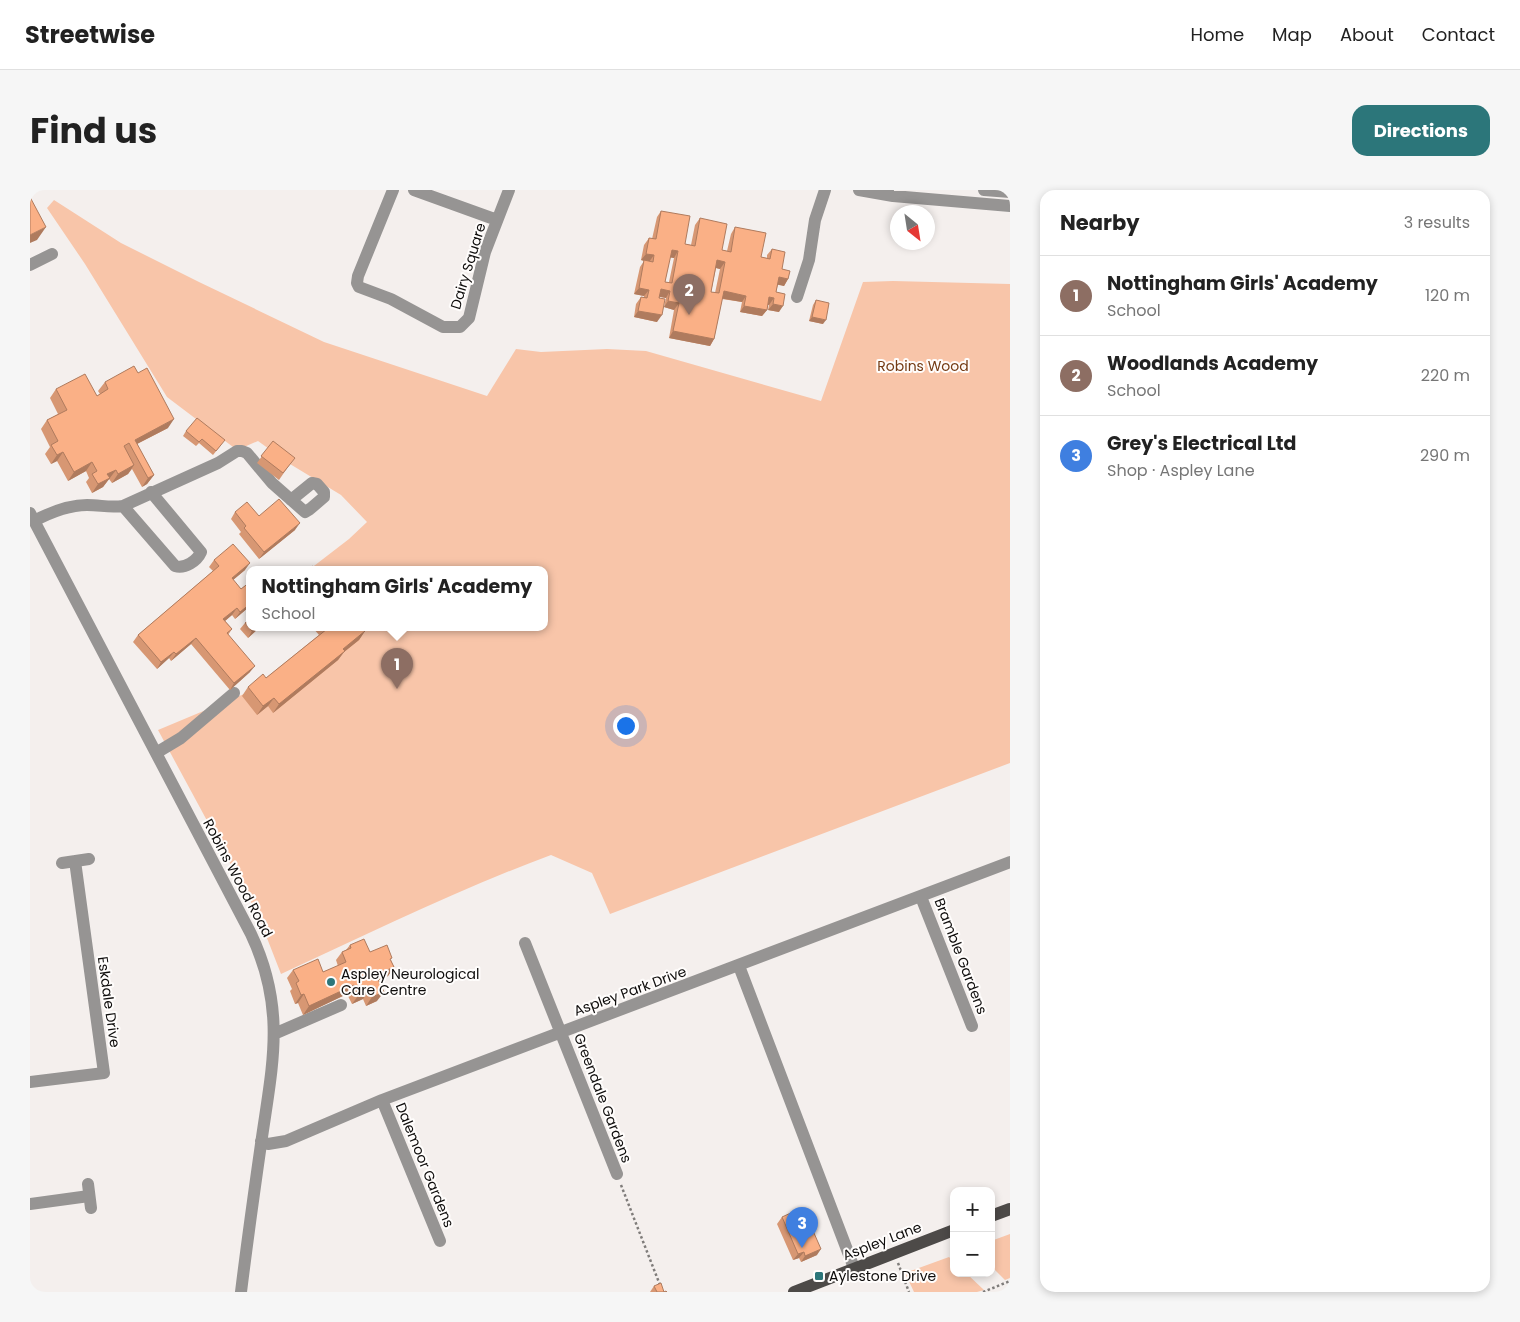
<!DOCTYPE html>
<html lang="en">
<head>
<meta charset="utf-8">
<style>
	body { margin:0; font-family:Poppins,sans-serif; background:#f6f6f6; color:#222 }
	.controls { position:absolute; right:15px; bottom:15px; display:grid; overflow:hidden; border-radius:10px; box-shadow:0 2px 8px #0003 }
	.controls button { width:45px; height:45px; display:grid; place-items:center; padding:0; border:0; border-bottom:1px solid #e0e0e0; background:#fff; color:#222; font:25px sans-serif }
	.compass { position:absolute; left:860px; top:15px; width:45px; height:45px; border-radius:50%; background:#fff; box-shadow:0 2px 8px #0003; rotate:150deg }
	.you { position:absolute; left:595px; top:535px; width:18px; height:18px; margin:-12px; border:4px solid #fff; border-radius:50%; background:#1a73e8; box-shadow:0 0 0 8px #1a73e833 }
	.badge { display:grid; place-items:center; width:32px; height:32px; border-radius:50%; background:#2c767a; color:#fff; font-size:16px; font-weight:700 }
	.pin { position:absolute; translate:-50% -41px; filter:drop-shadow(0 1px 2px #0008) }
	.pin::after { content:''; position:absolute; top:26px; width:18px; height:15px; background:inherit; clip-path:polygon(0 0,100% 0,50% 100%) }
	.popup { position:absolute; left:216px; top:376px; width:302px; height:65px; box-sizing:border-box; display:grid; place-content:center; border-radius:10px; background:#fff; filter:drop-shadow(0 1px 4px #0005); font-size:16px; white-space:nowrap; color:#767676 }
	.popup b { font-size:19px; color:#222 }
	.popup::after { content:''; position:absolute; left:50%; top:100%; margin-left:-10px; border:10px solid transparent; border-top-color:#fff }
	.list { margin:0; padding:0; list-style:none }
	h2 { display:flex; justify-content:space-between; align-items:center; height:65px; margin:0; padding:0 20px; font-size:21px }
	h2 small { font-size:16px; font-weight:400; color:#767676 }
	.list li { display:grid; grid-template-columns:32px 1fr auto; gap:15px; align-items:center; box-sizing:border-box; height:80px; padding:0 20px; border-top:1px solid #e0e0e0 }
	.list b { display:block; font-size:19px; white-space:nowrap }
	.list p { margin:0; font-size:16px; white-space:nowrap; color:#767676 }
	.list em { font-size:16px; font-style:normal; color:#767676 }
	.map { position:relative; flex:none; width:980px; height:1102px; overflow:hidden; border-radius:15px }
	header { display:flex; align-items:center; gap:30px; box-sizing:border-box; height:70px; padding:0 25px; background:#fff; border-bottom:1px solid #e0e0e0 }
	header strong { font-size:24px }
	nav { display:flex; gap:28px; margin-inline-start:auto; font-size:18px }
	.intro { display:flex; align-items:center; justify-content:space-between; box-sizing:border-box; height:120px; padding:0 30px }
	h1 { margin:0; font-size:35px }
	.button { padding:12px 22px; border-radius:15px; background:#2c767a; color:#fff; font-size:18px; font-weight:700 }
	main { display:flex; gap:30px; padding:0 30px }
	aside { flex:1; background:#fff; border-radius:15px; box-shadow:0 2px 8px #0003 }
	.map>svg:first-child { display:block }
</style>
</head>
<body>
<header>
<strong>Streetwise</strong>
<nav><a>Home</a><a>Map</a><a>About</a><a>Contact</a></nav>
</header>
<div class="intro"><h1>Find us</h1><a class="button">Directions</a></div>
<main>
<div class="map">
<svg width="980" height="1102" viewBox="0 0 980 1102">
	<rect width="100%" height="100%" fill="#f4efed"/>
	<!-- green -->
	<path fill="#f8c5a9" d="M24,10l67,43 78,39 125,60 163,54 29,-47 25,3 66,-3 39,2 175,50 42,-119 30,-1 117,3v479l-400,151 -18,-41 -41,-18c-92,34 -181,78 -270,119l-23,-59 -100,-185 98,-41 79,-61h209v-58h-233l-1,-1 39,-30 18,-17 -26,-27 -51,-31 -32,-23 -21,9 -70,-53 -82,-133 -38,-56z
		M980,1044v44l-5,2 -14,-14v-25z
		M919,1067l5,5v11h12l18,17 -7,2h-63l-9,-19z"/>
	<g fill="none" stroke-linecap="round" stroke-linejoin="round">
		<!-- path -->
		<path stroke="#7f7c7a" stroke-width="2.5" stroke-dasharray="2.5 2.5" stroke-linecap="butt" d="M591,995l39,100
			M868,1073l11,29
			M953,1102l27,-11"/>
		<!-- minor -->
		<path stroke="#969493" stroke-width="12" d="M363,0l-35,86 -1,7 2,4 32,12 52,28h17l9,-9 16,-66 24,-62
			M384,0l83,30
			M829,0l34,6 117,10
			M954,0l26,2
			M0,75l22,-11
			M767,107l12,-37 6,-40 10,-30
			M93,316l52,60c10,3 22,-5 26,-14l-50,-60
			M0,323l221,421c36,76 21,132 10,210 -7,49 -14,99 -20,148
			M4,331c17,-9 34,-16 53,-16 14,0 22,3 36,1l95,-43 19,-12h5l5,2 25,30 33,29 5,-3 14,-12v-5l-7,-8 -5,-1 -21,17
			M126,563l25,-15 53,-45
			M32,673l27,-4
			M891,707l51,129
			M495,753l92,231
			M709,776l115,302
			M244,844l67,-29
			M0,892l74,-9 -29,-212
			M352,910l58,141
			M231,951l7,3 18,-3 96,-41 628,-238
			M58,994l3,24
			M0,1014l59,-8"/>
		<!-- major -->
		<path stroke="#4d4a48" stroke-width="12" d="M961,1026l19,-7
			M764,1102l160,-62"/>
	</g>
	<!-- wall -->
	<path fill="#d79773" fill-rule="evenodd" d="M631,21l24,33 6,1 4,-20 5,-7 22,32 5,1 4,-17 4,-7 26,30 6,1v-3l5,-6 10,20 6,10 -4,7 -6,-2 -2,8 3,20 -11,-2 1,-5 -1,-1 -1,6 -5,6 -22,-4 2,-10 -20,-3 -8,40 -4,7 -41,-8 5,-28 -10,-3 2,-9 -6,-1 -3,25 -23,-5 2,-13 5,-7h3v-1l-10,-2 6,-27 4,-6 -3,-1 3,-15 5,-7 3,1 5,-22zM640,67l4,1 -5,24h-4zM686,78l4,1 -5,24 -4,-1z
		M786,110l7,24 -14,-3 4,-16z
		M75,192l63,46 -31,16 17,31 -7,9 -5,3 -10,-18 -4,5 -16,9 -3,-4 -6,8 -11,6 -6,-11 3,-4 -3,-7 -18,10 -11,-20 -6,3 -6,-10 5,-7 -9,-18 6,-9 11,-6 -8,-16 6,-9 41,7 3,-2 -2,-3z
		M156,241l35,14 -8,10 -14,-12 -3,3 -13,-10z
		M243,251l17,23 -11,16 -22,-17z
		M205,322l60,18 -36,29 -20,-25 2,-2 -10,-13z
		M184,370l31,10 -12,10 8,9 9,-7v24l-15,13 -3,-4 -7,6 7,8 -4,6 22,37 -20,18 -39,-46 -20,17 -2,-3 -12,11 -24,-27 5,-7 75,-64 -4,-4z
		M215,433l5,5h9l-11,10 -8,-9z
		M283,438h49l3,3 -6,9 -15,12 -6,8 -65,53 -5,-7 -11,9 -15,-19 6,-9 18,-9 53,-43z
		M320,755l41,15 3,7 -6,9 -10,4 -1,21 -11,5 -3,-7 -11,5 -5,-10 -44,21 -5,-12 -3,1 -5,-13 2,-2 -5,-11 6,-8 30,2 15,-6 -2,-6 6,-8 4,-2z
		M752,1027l18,12 17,26 -16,7 -2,-4 -6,2 -16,-36z
		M624,1096l10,6h3h-17z"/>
	<!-- shaded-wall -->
	<path fill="#af7b5e" d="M16,37l-9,13 -7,3v-8z
		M642,60l6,1 -4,7 -7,-1z
		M616,64l8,1 -5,7 -8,-2z
		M687,70l8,2 -5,7 -8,-2z
		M749,87l9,2 -4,7 -10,-2z
		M609,98l10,2 -5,6 -10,-2z
		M631,99l9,2 -4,7 -10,-2z
		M694,101l22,5 -4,6 -23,-4z
		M739,107l5,1 -5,7 -5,-1z
		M638,111l11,2 -5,7 -10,-3z
		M743,114l10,2 -4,6 -11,-2z
		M714,116l23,4 -5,6 -22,-4z
		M608,121l24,4 -5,7 -23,-5z
		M782,127l14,3 -3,4 -14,-3z
		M643,141l41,8 -4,7 -41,-8z
		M144,229l-6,9 -37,19 4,-7z
		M33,262l-6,9 -6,3 6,-9z
		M62,272l-6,9 -18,10 6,-9z
		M104,275l-6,9 -16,9 6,-9z
		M86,280l-13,17 -11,6 6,-9 9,-10z
		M124,285l-7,9 -5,3 6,-9z
		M270,333l-5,7 -36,29 5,-7z
		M220,373l-5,7 -18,15 5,-7z
		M220,414v2l-15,13 5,-7z
		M207,418l-5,7 -13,11 4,-7z
		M226,438h3l-11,10 4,-7z
		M335,441l-6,9 -15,12 -6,8 -65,53 6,-9 64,-55z
		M166,448l-5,6 -20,17 5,-7z
		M144,462l-5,6 -12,11 4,-7z
		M225,476l-5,6 -20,18 4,-7z
		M244,508l-6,8 -11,9 6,-9z
		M364,777l-6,9 -18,8 6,-9z
		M324,795l-7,9 -44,21 6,-9z
		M339,801l-6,8 -11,5 6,-8z
		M354,802l-7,9 -11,5 6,-9z
		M274,804l-6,9 -3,1 6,-9z
		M791,1059l-4,6 -16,7 4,-6z
		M774,1062l-5,6 -6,2 5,-6z"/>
	<!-- building -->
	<path fill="#fab086" stroke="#af7b5e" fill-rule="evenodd" d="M0,7l16,30 -16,8z
		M631,21l29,5 -5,28 10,2 5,-28 27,6 -5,26 9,2 4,-25 31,6 -5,24 9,2 2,-10 13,3 -3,17 8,2 -2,8 -9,-2 -3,15 9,2 -2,12 -10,-2 1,-6 -5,-1 -2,13 -23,-4 2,-10 -22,-5 -10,48 -41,-8 6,-28 -11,-2 2,-10 -9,-2 -2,9 6,1 -3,16 -24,-4 3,-14 6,1 2,-8 -10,-2 5,-28 9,2 1,-7 -8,-1 3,-16 7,1zM642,60l6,1 -6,32 -7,-1zM687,70l8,2 -6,31 -8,-1z
		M786,110l13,3 -3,17 -14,-3z
		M104,176l4,7 9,-5 27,51 -39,21 19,35 -6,3 -19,-35 -5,3 10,19 -16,9 -2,-4 -9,4 3,4 -12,6 -6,-10 5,-3 -5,-9 -18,10 -11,-20 -6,3 -6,-10 7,-4 -11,-21 20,-10 -11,-21 29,-15 12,22 11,-7 -3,-7z
		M167,228l28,22 -9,11 -14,-12 -3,3 -13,-11z
		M243,251l22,17 -12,15 -22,-17z
		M249,309l21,24 -36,29 -20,-24 2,-2 -11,-14 12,-10 12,14z
		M203,354l17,19 -18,15 9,11 9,-7v22l-10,8 -3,-4 -14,11 9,10 -5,4 28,33 -21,17 -38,-45 -20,16 -2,-2 -13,10 -23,-27 81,-69 -5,-6z
		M283,376l3,4h-9z
		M220,429v9h6l-4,3 -7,-8z
		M296,438h36l3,3 -22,18 2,2 -66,53 -5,-6 -11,8 -15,-19 15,-13 3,4 61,-49z
		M334,749l6,13 17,-7 5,13 -2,1 4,8 -18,8 8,17 -12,5 -3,-6 -11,5 -4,-11 -45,21 -5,-12 -3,1 -5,-12 3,-2 -6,-11 25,-11 5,13 23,-10 -4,-10 9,-4 -1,-3z
		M763,1022l7,17 10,-5 11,25 -16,7 -1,-4 -6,2 -16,-37z
		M631,1093l3,9 2,-1 1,1h-10l-3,-6z"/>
	<!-- markers -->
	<g fill="#2c767a" stroke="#fffdfc" stroke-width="2">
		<circle cx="301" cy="792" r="5"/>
		<rect x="784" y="1081" width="10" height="10" rx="2.5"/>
	</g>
	<g text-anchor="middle" stroke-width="4" stroke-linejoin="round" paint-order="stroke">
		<!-- street labels -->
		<g font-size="14" fill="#0e0c0b" stroke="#fffdfc">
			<text transform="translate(438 76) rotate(-73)" y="5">Dairy Square</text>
			<text transform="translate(208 688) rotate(62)" y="5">Robins Wood Road</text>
			<text transform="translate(931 766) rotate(69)" y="5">Bramble Gardens</text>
			<text transform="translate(600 801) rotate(-20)" y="5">Aspley Park Drive</text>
			<text transform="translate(79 812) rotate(82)" y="5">Eskdale Drive</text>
			<text transform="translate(573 908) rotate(69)" y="5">Greendale Gardens</text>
			<text transform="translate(395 975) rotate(68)" y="5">Dalemoor Gardens</text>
			<text transform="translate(852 1051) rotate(-21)" y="5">Aspley Lane</text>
		</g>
		<!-- park labels -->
		<g font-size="14" fill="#743a13" stroke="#fffdfc">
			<text x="893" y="181">Robins Wood</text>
		</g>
		<!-- poi labels -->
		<g font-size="14" fill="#0e0c0b" stroke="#fffdfc" text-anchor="start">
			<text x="311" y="789">Aspley Neurological<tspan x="311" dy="16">Care Centre</tspan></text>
			<text x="799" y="1091">Aylestone Drive</text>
		</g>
	</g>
</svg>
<div class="controls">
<button>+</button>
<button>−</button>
</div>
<svg class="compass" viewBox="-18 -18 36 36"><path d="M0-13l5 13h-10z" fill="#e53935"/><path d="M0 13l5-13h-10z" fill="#767676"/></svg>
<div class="you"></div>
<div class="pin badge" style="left:367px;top:499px;background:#8d6e63">1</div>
<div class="popup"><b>Nottingham Girls' Academy</b>School</div>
<div class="pin badge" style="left:659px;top:125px;background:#8d6e63">2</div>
<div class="pin badge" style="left:772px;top:1058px;background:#3f7fe0">3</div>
</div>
<aside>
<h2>Nearby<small>3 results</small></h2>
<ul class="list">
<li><span class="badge" style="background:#8d6e63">1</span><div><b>Nottingham Girls' Academy</b><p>School</p></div><em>120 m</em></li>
<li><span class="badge" style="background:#8d6e63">2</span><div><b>Woodlands Academy</b><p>School</p></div><em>220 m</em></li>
<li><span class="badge" style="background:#3f7fe0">3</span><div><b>Grey's Electrical Ltd</b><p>Shop · Aspley Lane</p></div><em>290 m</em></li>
</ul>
</aside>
</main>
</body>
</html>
